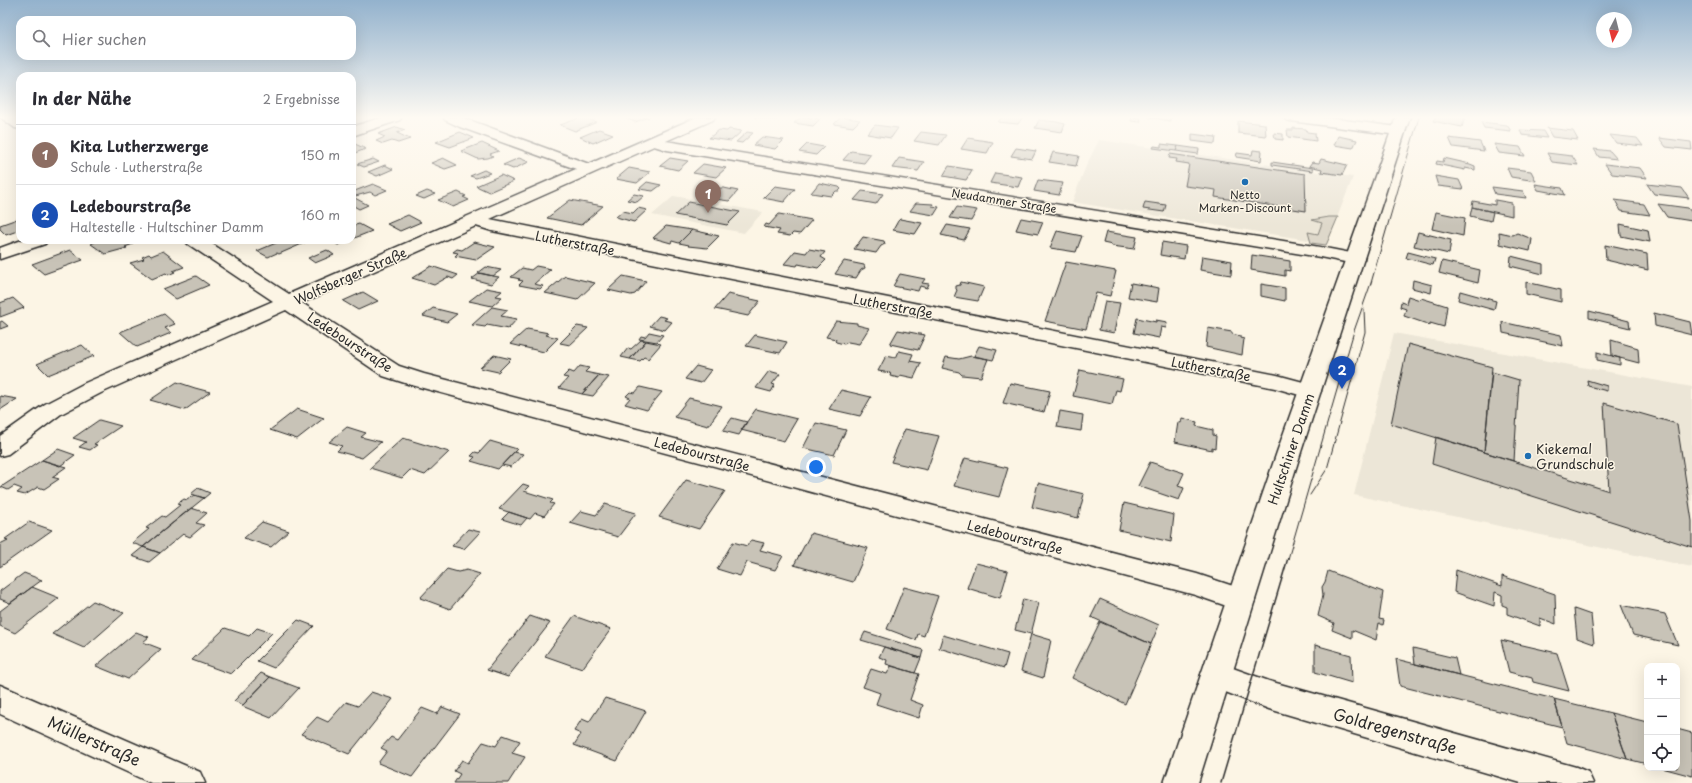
<!DOCTYPE html>
<html lang="de">
<head>
<meta charset="utf-8">
<style>
	body { margin:0; font-family:"Playpen Sans",sans-serif; background:#f2f2f3; color:#2b2b33 }
	.controls { position:absolute; right:12px; bottom:12px; display:grid; overflow:hidden; border-radius:8px; box-shadow:0 4px 16px #0002 }
	.controls button { width:36px; height:36px; display:grid; place-items:center; padding:0; border:0; border-bottom:1px solid #e1e1e2; background:#fff; color:#2b2b33; font:20px sans-serif }
	.compass { position:absolute; left:1596px; top:12px; width:36px; height:36px; border-radius:50%; background:#fff; box-shadow:0 4px 16px #0002; rotate:187deg }
	.you { position:absolute; left:816px; top:467px; width:14px; height:14px; margin:-10px; border:3px solid #fff; border-radius:50%; background:#1a73e8; box-shadow:0 0 0 6px #1a73e833 }
	.badge { display:grid; place-items:center; width:26px; height:26px; border-radius:50%; background:#1f6fb2; color:#fff; font-size:13px; font-weight:700 }
	.pin { position:absolute; translate:-50% -33px; filter:drop-shadow(0 1px 2px #0008) }
	.pin::after { content:''; position:absolute; top:21px; width:14px; height:12px; background:inherit; clip-path:polygon(0 0,100% 0,50% 100%) }
	.list { margin:0; padding:0; list-style:none }
	h2 { display:flex; justify-content:space-between; align-items:center; height:52px; margin:0; padding:0 16px; font-size:17px }
	h2 small { font-size:13px; font-weight:400; color:#7c7c81 }
	.list li { display:grid; grid-template-columns:26px 1fr auto; gap:12px; align-items:center; box-sizing:border-box; height:60px; padding:0 16px; border-top:1px solid #e1e1e2 }
	.list b { display:block; font-size:15px; white-space:nowrap }
	.list p { margin:0; font-size:13px; white-space:nowrap; color:#7c7c81 }
	.list em { font-size:13px; font-style:normal; color:#7c7c81 }
	.icon { flex:none; width:22px; height:22px; fill:none; stroke:currentColor; stroke-width:2; stroke-linecap:round; stroke-linejoin:round }
	.map { position:relative; flex:none; width:1692px; height:783px; overflow:hidden }
	.search { position:absolute; background:#fff; box-shadow:0 4px 16px #0002; left:16px; top:16px; width:340px; height:44px; display:flex; align-items:center; gap:10px; box-sizing:border-box; padding:0 14px; border-radius:12px; color:#7c7c81; font-size:15px }
	.panel { position:absolute; background:#fff; box-shadow:0 4px 16px #0002; left:16px; top:72px; width:340px; height:172px; border-radius:12px }
	.map>svg:first-child { display:block }
</style>
</head>
<body>
<div class="map">
<svg width="1692" height="783" viewBox="0 0 1692 783">
	<rect width="100%" height="100%" fill="#fcf5e5"/>
	<filter id="ink" filterUnits="userSpaceOnUse"><feTurbulence type="fractalNoise" baseFrequency=".025" numOctaves="2"/><feDisplacementMap in="SourceGraphic" scale="8" xChannelSelector="R" yChannelSelector="G"/><feConvolveMatrix kernelMatrix="1 2 1 2 8 2 1 2 1" color-interpolation-filters="sRGB"/></filter>
	<g filter="url(#ink)">
		<!-- built -->
		<path fill="#ece6d7" d="M1099,140l254,37 -26,66 -255,-41 14,-36z
			M674,196l89,16 -19,21 -92,-18z
			M1394,333l298,54v180l-338,-72z"/>
		<!-- green -->
		<path fill="#ded8ca" stroke="#84827a" d="M1329,217h9l-11,26 -1,2 -15,-2 -3,-11 10,2 4,-11 -10,-3z"/>
		<!-- building -->
		<path fill="#c8c3b7" stroke="#2b2b2b" d="M582,117l15,5 -22,9 -15,-6z
			M623,117h26l-14,5z
			M754,117h25l-3,3z
			M801,117h5l14,2 -7,7 -19,-3z
			M841,117l19,3 -7,7 -19,-3z
			M1002,117h14l6,1 -4,6 -20,-2z
			M1132,117l9,1 -1,4 -9,-1z
			M1149,117h21v4z
			M1435,117h30l-3,10 -29,-6z
			M1039,120l18,2 8,2 -3,8 -27,-4z
			M1238,121l27,3 1,12 -28,-3z
			M1481,122l26,3 4,6 -27,-3z
			M875,125l23,3 -7,10 -24,-4z
			M397,127l8,3 -8,3 13,6 -12,4 -6,-2 -9,3 -7,-3 9,-4 -7,-3z
			M1293,128l13,1 1,3 8,1 1,8 -28,-4 -1,-7h6z
			M1547,128l26,3 5,9 -26,-3z
			M599,129l14,5 -20,9 -13,-6z
			M729,129l13,2 -11,10 -22,-3 10,-8 8,1z
			M1520,130l23,1 4,7 -25,-3z
			M460,132l14,6 -24,9 -14,-5z
			M747,132l6,1 -11,10 -6,-1z
			M921,132l25,3 -7,10 -25,-4z
			M1274,133l9,1v6l-8,-1z
			M1192,134l24,3 -1,7 -23,-3z
			M1610,135l27,3 6,8 -27,-3z
			M1338,136l19,4 -4,8 -19,-3z
			M762,137l22,3 -9,9 -22,-4z
			M968,138l25,4 -6,11 -26,-4z
			M1449,138l31,4 4,9 -31,-4z
			M1659,138l32,4 1,8 -26,-3z
			M482,143l17,8 -9,3 3,2 -5,2 -10,1 -17,-8z
			M355,144l11,5 -14,5v-9z
			M807,144l17,3 -8,8 -17,-3z
			M1161,144l17,2 -2,5 -23,-3 1,-2 7,1z
			M1494,144l26,3 5,9 -26,-3z
			M1178,146l21,3 -1,5 -22,-3z
			M1016,148l20,3 -4,8 -21,-3z
			M1594,149l16,2 7,8 -18,-2z
			M1253,150l9,1 -1,10 -25,-4 1,-4 15,2z
			M851,151l20,3 -7,9 -21,-3z
			M1053,152l26,4 -3,10 -27,-4z
			M1547,153l25,3 6,9 -26,-3z
			M1170,154l135,20 1,37 -91,-14 1,-7 -31,-4 4,-22 -13,-2 1,-3 -8,-1z
			M443,158l14,7 -12,4 -14,-6z
			M519,158l10,4 -16,7 -10,-4z
			M670,158l18,3 -10,9 -18,-4z
			M899,158l25,4 -6,9 -26,-3z
			M1444,158l26,6 5,2v4l-10,-2v2l-29,-6 1,-3 6,1z
			M373,159l6,3 -15,5 -7,-3z
			M1321,159l26,6 -5,10 -21,-3 1,-3 -13,-3 3,-4 7,1z
			M1272,162l41,6v3l-41,-6z
			M703,164l23,4 -10,9 -23,-4z
			M1605,164l35,4 7,10 -35,-4z
			M385,165l8,4 -16,7 -9,-4z
			M949,166l23,4 -6,10 -23,-4z
			M629,168l21,4 -13,11 -21,-4z
			M1507,168l24,3 5,10 -25,-4z
			M484,170l6,3 -14,5 -6,-2z
			M995,173l27,4 -4,10 -28,-4z
			M501,175l13,6 -25,11 -13,-6z
			M1435,176l24,4 4,9 -25,-3z
			M1038,180l25,3 -4,12 -25,-4z
			M647,182l14,3 -8,6 -14,-2z
			M819,183l20,4 2,2 -2,2h-3l-5,5 -20,-3z
			M373,184l14,6 -12,5 -5,-3 -18,5v-5z
			M1535,184l27,4 3,7 -27,-5z
			M1647,184l35,4 7,10 -35,-4z
			M775,186l20,3 -11,13 -21,-4z
			M1492,187l31,4 3,7 -31,-4z
			M720,188h4l14,3 -9,10 -20,-3z
			M427,191l8,3 -11,5 -8,-3z
			M862,191l21,3 -7,10 -22,-4z
			M458,192l8,4 -3,1 6,3 -16,7 -15,-7z
			M634,194l10,2 -7,6 -10,-2z
			M352,197h1l15,8 -9,4 -7,-4z
			M570,200l33,6 -22,19 -34,-7z
			M1495,200l17,3v13l-40,-9 1,-6 22,4z
			M1615,200l29,4 6,11 -29,-4z
			M689,202l51,10 -13,13 -52,-10z
			M1145,202l21,3 -2,7 -21,-3z
			M916,203l17,1 -1,2 7,1 -5,8 -24,-4z
			M1658,204l30,4 4,5v8l-25,-4z
			M957,207l20,3 -6,11 -21,-3z
			M1472,207l21,5 -2,9 -21,-5z
			M638,208l9,2 -13,12 -18,-5 7,-6 10,2z
			M1436,212l29,6 -2,18 -31,-7z
			M779,214l33,6 -12,14 -7,-1 -3,3 -13,-2 3,-4 -16,-3 2,-3 3,1z
			M408,215l13,7 -21,9 -13,-7z
			M20,218v12l-14,5 -6,-6v-4z
			M1021,218l22,4 -5,12 -22,-4z
			M900,219l22,4 -7,11 -22,-4 5,-9z
			M359,224l13,7 -20,8v-13z
			M1620,224l28,6 2,12 -29,-6z
			M947,225l23,4 -6,11 -23,-5z
			M666,226l26,4 -13,13 -7,-2 -1,2 -18,-5z
			M692,230l27,6 -12,12 -19,-2 1,-1 -10,-2z
			M1057,231l25,5 -6,16 -26,-4z
			M1106,232l31,5 -3,12 -22,-3v-1l-9,-2z
			M1418,232l33,8 -2,14 -35,-8z
			M1499,232l14,3 4,-2 15,6 -2,12 -30,-7z
			M863,237l21,4 1,3 -4,2 -5,7 -22,-4z
			M98,240h32l-2,1 5,3 -8,3 2,1 -22,6 -14,-10z
			M283,240h28l-32,14 -2,-1 -9,4 -11,-6z
			M330,240h21l-13,5z
			M474,242l21,5 -19,13 -21,-4 3,-3 -5,-1 4,-3 5,1z
			M1162,242l24,4 -2,13 -24,-4z
			M1605,245l42,9 1,16 -42,-10z
			M809,249l16,3 -4,5 5,3 -8,8 -20,-4 -1,2 -13,-2 11,-13 11,2z
			M70,250l13,10 -39,14 -12,-10z
			M327,250l7,5 -19,8 -7,-5z
			M163,251l21,16 -11,4 2,1 -7,3 -2,-2 -14,6 -22,-16 14,-4 -2,-2 7,-3 2,2z
			M1408,252l27,7 -2,6 -27,-7z
			M1252,255l38,6v10l-5,-1v6l-34,-6z
			M1202,256l30,5 -1,14 -31,-5z
			M1511,256l32,8v10l-33,-8z
			M844,261l20,4 1,3 -4,2 -5,8 -21,-4z
			M1442,261l38,9 -2,13 -39,-10z
			M1066,262l50,9 -6,25 -14,-3 -10,36 -41,-8z
			M431,266l27,9 -5,4 -5,-2 -14,8 -22,-7z
			M536,266l15,3 -17,15 9,2 -3,3 -21,-4 4,-4 -5,-1 2,-1 -9,-2 11,-9 9,2z
			M486,267l15,3 -8,6 -15,-3z
			M480,273l13,3 6,1 -8,7 -19,-5z
			M900,274l25,5 -3,4 7,1 -2,4 -7,-2 -2,5 -25,-5z
			M196,276l13,9 -33,14 -13,-10z
			M565,276l30,7 -18,17 -32,-7z
			M623,276l23,5 -11,13 -4,1 -23,-5z
			M1413,280l19,5 -1,8 -19,-5z
			M961,282l23,5 -6,14 -24,-4 3,-7 -1,-1v-3l4,-1z
			M1526,282l35,8v12l-35,-8z
			M1131,283l28,5 -2,14 -29,-5z
			M1261,284l24,4v13l-24,-5z
			M486,288l16,3 -6,5 6,1 -10,9 -23,-5z
			M1460,291l36,10 -2,9 -36,-10z
			M363,292l15,9 -20,9 -15,-9z
			M728,294l32,7 -12,15 -33,-7z
			M1408,296l12,4 1,-2 26,8 -3,21 -14,-4v2l-26,-9 2,-7 -6,-2 1,-5 5,2z
			M13,298l11,10 -24,9v-14z
			M1105,301l15,2 -6,30 -15,-3z
			M492,307l16,3 -7,6 16,3 -9,10 -21,-4 -2,2 -13,-2z
			M433,308l24,6 -10,8 -24,-6z
			M1589,311l40,10 1,7 -41,-10z
			M1654,313l36,9 2,13 -37,-9z
			M164,314l11,10 -10,4 6,5 -34,14 -17,-15z
			M659,316l8,2 -3,2 8,2 -7,8 -15,-4z
			M1137,318l19,4v-2l11,2 -1,6 -5,-1 -2,11 -25,-5z
			M2,321l6,5 -8,3v-7z
			M836,321l21,2v2l12,3 -10,16 -11,-2 -4,2 -8,-2 -1,-1 1,-2 -10,-2z
			M1502,322l59,13 2,11 -60,-13z
			M577,326l11,2 -18,17 -10,-2z
			M1208,328l24,4v2l8,2v2l4,1 -2,16 -36,-8z
			M527,329l22,4 -3,2 12,3 -14,14 -34,-8z
			M898,330l27,5 -7,15 -28,-6z
			M649,332l14,3 -6,7 -18,-3 2,-3 4,1z
			M755,335l32,7 -7,11 -34,-7z
			M641,340l5,1 -16,18 -9,-2 7,-9 3,1z
			M1611,340l27,8 1,15 -27,-7z
			M646,341l15,3 -13,15 -4,-2 -4,4 -10,-2z
			M1408,344l84,23 -8,85 -93,-28z
			M82,345l12,11 -46,19 -11,-11z
			M979,346l18,4 -4,10 -19,-4z
			M899,351l14,3 -3,7 11,2 -7,15 -14,-3 -1,3 -9,-2 1,-3 -13,-2 8,-15 10,2z
			M1597,352l23,6v7l-23,-5z
			M494,355l17,4 -13,13 -18,-4z
			M971,356l17,3 -7,18 -19,-2 -3,-3 -17,-4 4,-11 13,2z
			M580,366l9,2 -4,4 14,3 -17,19 -23,-6 9,-10 -5,-1 6,-6 5,2z
			M696,366l15,4 -10,13 -16,-4z
			M1080,370l43,9 -3,12 -4,-1 -4,14 -39,-8z
			M769,371l11,3 -8,10 3,1 -4,7 -15,-4z
			M1492,372l27,8 -5,81 -30,-9z
			M599,375l10,2 -16,19 -11,-2z
			M1587,380l20,6v5l-19,-5z
			M177,382l18,6 15,4 -25,18 -35,-10z
			M1010,383l40,8 -6,21 -41,-9z
			M640,387l22,5 -15,18 -22,-6 5,-6 -4,-2 4,-4 5,1z
			M841,390l30,7 -11,19 -31,-7z
			M0,396l17,3 -17,11z
			M689,398l33,8 -14,20 -34,-9z
			M1604,403l73,21 15,97v26l-260,-83 4,-27 173,54z
			M297,409l27,9 -27,21 -27,-9z
			M756,409l41,10 -13,22 -43,-11z
			M1060,411l23,4 -2,16 -24,-4z
			M732,418l15,4 -8,13 -16,-4z
			M1182,418l15,4 -1,4 17,4v5l3,1 -1,12 -3,-1v3l-37,-8 3,-20 3,1z
			M99,420l22,6 -27,18 3,1 -7,5 -11,-3 7,-5 -13,-4z
			M816,423l30,7 -12,25 -31,-7z
			M347,427l19,6 -5,4 20,5 -19,16 -25,-7 5,-5 -13,-4z
			M905,429l34,7 -12,34 -36,-8z
			M403,438l46,14 -24,23 -15,-5 -8,8 -32,-10z
			M490,441l27,8 -19,20 -27,-8 4,-4 -4,-1 4,-4 4,1z
			M58,449l17,6 -15,11 -18,-6z
			M514,452l9,2 -12,13 -9,-2z
			M965,458l43,10 -9,29 -45,-11z
			M42,460l24,7 -14,10 7,2 -15,10 -6,-2 -13,8 -8,-2 5,-4 -8,-3 -6,4 -7,-3z
			M1150,462l34,11 -6,13 6,2 -5,12 -41,-14z
			M686,480l39,11 -26,38 -40,-12z
			M1038,483l46,11 -6,24 -46,-11z
			M523,484l6,2 -5,5 29,9 -3,3 4,1 -10,12 -9,-3 -5,6 -31,-10z
			M198,488l12,5 -6,5 -13,-4z
			M194,495l10,3 -61,49 -11,-4 17,-14 -3,-1 16,-12 3,1 15,-12 -3,-1 7,-5 3,1z
			M1124,503l50,12 -3,27 -52,-12z
			M605,504l31,9 -18,24 -48,-14 11,-12 15,4z
			M191,508l16,5 -11,10 8,2 -14,12 -7,-3 -23,19 -17,-6z
			M509,512l18,6 -6,7 -19,-6z
			M29,522l23,8 -52,37v-23l8,-4 -3,-1z
			M262,522l27,9 -18,16 -27,-9z
			M468,529l12,3 -16,17 -12,-3z
			M811,533l57,15 -15,34 -59,-17z
			M751,540l13,3 -4,7 23,6 -8,14 -28,-8 -7,14 -23,-7 16,-27 14,4z
			M143,547l17,6 -11,9 -17,-6z
			M976,563l32,8 -8,27 -33,-10z
			M447,569l11,3 9,-2 13,4 -30,35 -30,-11z
			M1456,570l46,16v-10l53,18 1,30 -16,-6v8l-33,-12v-7l-5,-2v-10l-7,-3 -1,14 -40,-14z
			M1328,571l55,21 -4,27 5,1 -1,5 -4,-2 -3,17 -24,-10v8l-20,-8 2,-7 -16,-7 5,-21 -1,-8 3,-5z
			M24,573l18,7 -32,23 -10,-4v-8z
			M32,587l27,11 -44,35 -15,-7v-15z
			M904,587l34,9 -14,40 -6,-2 -2,6 -29,-11z
			M1023,599l16,4 -8,31 -16,-4z
			M1100,599l59,26 -8,19 -60,-27z
			M93,601l31,12 -40,35 -32,-14z
			M1621,605l44,9 13,31 -45,-10z
			M1574,609l17,6 3,29 -17,-6z
			M530,616l20,7 -42,54 -21,-7z
			M574,616l37,13 -29,40 -37,-13z
			M298,620l16,6 -40,42 -17,-7z
			M1100,622l51,22 -26,60 -53,-26z
			M225,628l24,8 8,-8 15,5 -41,41 -39,-14z
			M136,632l13,5 -6,5 18,7 -33,30 -32,-13z
			M865,632l58,18 -2,8 -60,-18z
			M1031,634l20,6 -8,38 -22,-7z
			M943,635l65,19 -4,14 -65,-20z
			M1501,640l56,13 12,38 -36,-9 -1,-4 -23,-6z
			M1315,645l36,10 1,28 -37,-11z
			M884,647l37,11 -6,15 -29,-9 1,-4 -8,-3z
			M1413,648l42,10 4,17 -44,-11z
			M1396,659l158,40 8,28 -162,-41z
			M891,666l28,8 -9,26 13,5 -4,13 -43,-14 4,-11 -17,-6 8,-18 16,5z
			M261,673l9,4 -27,28 -9,-4z
			M270,677l29,11 -28,30 -29,-12z
			M371,692l22,7 -44,55 -48,-20 16,-17 11,5 18,-20 12,4z
			M605,698l41,13 -29,50 -43,-16 7,-11 -7,-3 8,-12 7,3z
			M1554,699l57,14 16,46 -60,-16z
			M442,707l18,7 -48,63 -34,-14 9,-12 -6,-3 10,-11 6,3 25,-32 15,6z
			M1611,713l36,9v42l-20,-5z
			M1677,729l15,4v43l-30,-8h15z
			M503,735l17,6 -8,12 13,4 -17,26h-54l6,-9 -6,-3 8,-11 6,3 15,-21 13,4z"/>
		<g fill="none" stroke-linecap="round" stroke-linejoin="round">
			<defs>
				<path id="street" d="M0,117h16l4,2v10l-5,-1z
					M383,117h19l-2,3 -48,16v-9z
					M443,117h18l128,47 108,-47h18l-2,3 -47,21 654,106 41,8 3,4 -3,4 -6,1 -35,-7 -653,-107 -13,-4 -164,73 787,156 41,11 3,5 -3,5 -8,2 -35,-10 -783,-157 -16,-5 -174,77 97,63 25,8 773,200 54,18 4,8 -4,8 -10,3 -46,-16 -787,-211 -25,-8 -97,-66 -185,83 -40,21 -53,40 -8,2v-20l45,-32 40,-21 188,-82 -85,-57 -3,-4h21l83,54 287,-125 -116,-42 -15,-7z
					M1284,117h37l77,10 5,1 2,3 -2,3 -5,1 -107,-14 -5,-1z
					M22,240h26l-3,4 -45,15v-11z
					M1216,662l53,19 307,86 12,5 5,11h-72l-252,-74 -64,-25 -4,-9 4,-9z
					M0,685l200,87 5,11h-54l-151,-69z"/>
				<path id="secondary" d="M1396,117h14l-109,335 -103,331h-34l113,-331z"/>
			</defs>
			<!-- street casing -->
			<use href="#street" stroke="#2b2b2b" stroke-width="3"/>
			<!-- secondary casing -->
			<use href="#secondary" stroke="#2b2b2b" stroke-width="3"/>
			<!-- street -->
			<use href="#street" fill="#fcf5e5" fill-rule="evenodd"/>
			<!-- secondary -->
			<use href="#secondary" fill="#fcf5e5" fill-rule="evenodd"/>
			<!-- tram-far1 -->
			<path stroke="#2b2b2b" stroke-width="1" d="M1310,495l17,-26 38,-137 -1,-23
				M1288,559l66,-228 17,-48 48,-166"/>
			<!-- tram -->
			<path stroke="#2b2b2b" stroke-width="1.5" d="M1221,783l67,-225"/>
		</g>
	</g>
	<!-- sky -->
	<linearGradient id="sky" x2="0" y2="1"><stop stop-color="#93b2cd"/><stop offset="0.52" stop-color="#fefaf3"/><stop offset="1" stop-color="#fefaf3" stop-opacity="0"/></linearGradient>
	<rect width="1692" height="226" fill="url(#sky)"/>
	<!-- markers -->
	<g fill="#1f6fb2" stroke="#fcf5e5" stroke-width="1.5">
		<circle cx="1245" cy="182" r="4"/>
		<circle cx="1528" cy="456" r="4"/>
	</g>
	<g text-anchor="middle" stroke-width="3" stroke-linejoin="round" paint-order="stroke">
		<!-- far-poi labels -->
		<g font-size="11" fill="#2b2b2b" stroke="#fcf5e5">
			<text x="1245" y="199">Netto<tspan x="1245" dy="13">Marken-Discount</tspan></text>
		</g>
		<!-- far-street labels -->
		<g font-size="11" fill="#2b2b2b" stroke="#fcf5e5">
			<text transform="translate(1004 201) rotate(9)" y="4">Neudammer Straße</text>
		</g>
		<!-- street labels -->
		<g font-size="13" fill="#2b2b2b" stroke="#fcf5e5">
			<text transform="translate(575 243) rotate(11)" y="5">Lutherstraße</text>
			<text transform="translate(350 276) rotate(-24)" y="5">Wolfsberger Straße</text>
			<text transform="translate(893 306) rotate(11)" y="5">Lutherstraße</text>
			<text transform="translate(350 342) rotate(33)" y="5">Ledebourstraße</text>
			<text transform="translate(1211 369) rotate(11)" y="5">Lutherstraße</text>
			<text transform="translate(1291 449) rotate(-71)" y="5">Hultschiner Damm</text>
			<text transform="translate(702 454) rotate(15)" y="5">Ledebourstraße</text>
			<text transform="translate(1015 537) rotate(15)" y="5">Ledebourstraße</text>
		</g>
		<!-- poi labels -->
		<g font-size="13" fill="#2b2b2b" stroke="#fcf5e5" text-anchor="start">
			<text x="1536" y="454">Kiekemal<tspan x="1536" dy="15">Grundschule</tspan></text>
		</g>
		<!-- near-street labels -->
		<g font-size="16" fill="#2b2b2b" stroke="#fcf5e5">
			<text transform="translate(1395 731) rotate(16)" y="6">Goldregenstraße</text>
			<text transform="translate(94 741) rotate(24)" y="6">Müllerstraße</text>
		</g>
	</g>
</svg>
<div class="controls">
<button>+</button>
<button>−</button>
<button><svg class="icon" aria-label="locate" viewBox="0 0 24 24"><circle cx="12" cy="12" r="6"/><path d="M12 2v4M12 18v4M2 12h4M18 12h4"/></svg></button>
</div>
<svg class="compass" viewBox="-18 -18 36 36"><path d="M0-13l5 13h-10z" fill="#e53935"/><path d="M0 13l5-13h-10z" fill="#7c7c81"/></svg>
<div class="you"></div>
<div class="pin badge" style="left:708px;top:213px;background:#8d6e63">1</div>
<div class="pin badge" style="left:1342px;top:389px;background:#1a4fb4">2</div>
<div class="search"><svg class="icon" aria-label="search" viewBox="0 0 24 24"><circle cx="10" cy="10" r="6"/><path d="M15 15l6 6"/></svg>Hier suchen</div>
<section class="panel">
<h2>In der Nähe<small>2 Ergebnisse</small></h2>
<ul class="list">
<li><span class="badge" style="background:#8d6e63">1</span><div><b>Kita Lutherzwerge</b><p>Schule · Lutherstraße</p></div><em>150 m</em></li>
<li><span class="badge" style="background:#1a4fb4">2</span><div><b>Ledebourstraße</b><p>Haltestelle · Hultschiner Damm</p></div><em>160 m</em></li>
</ul>
</section>
</div>
</body>
</html>
